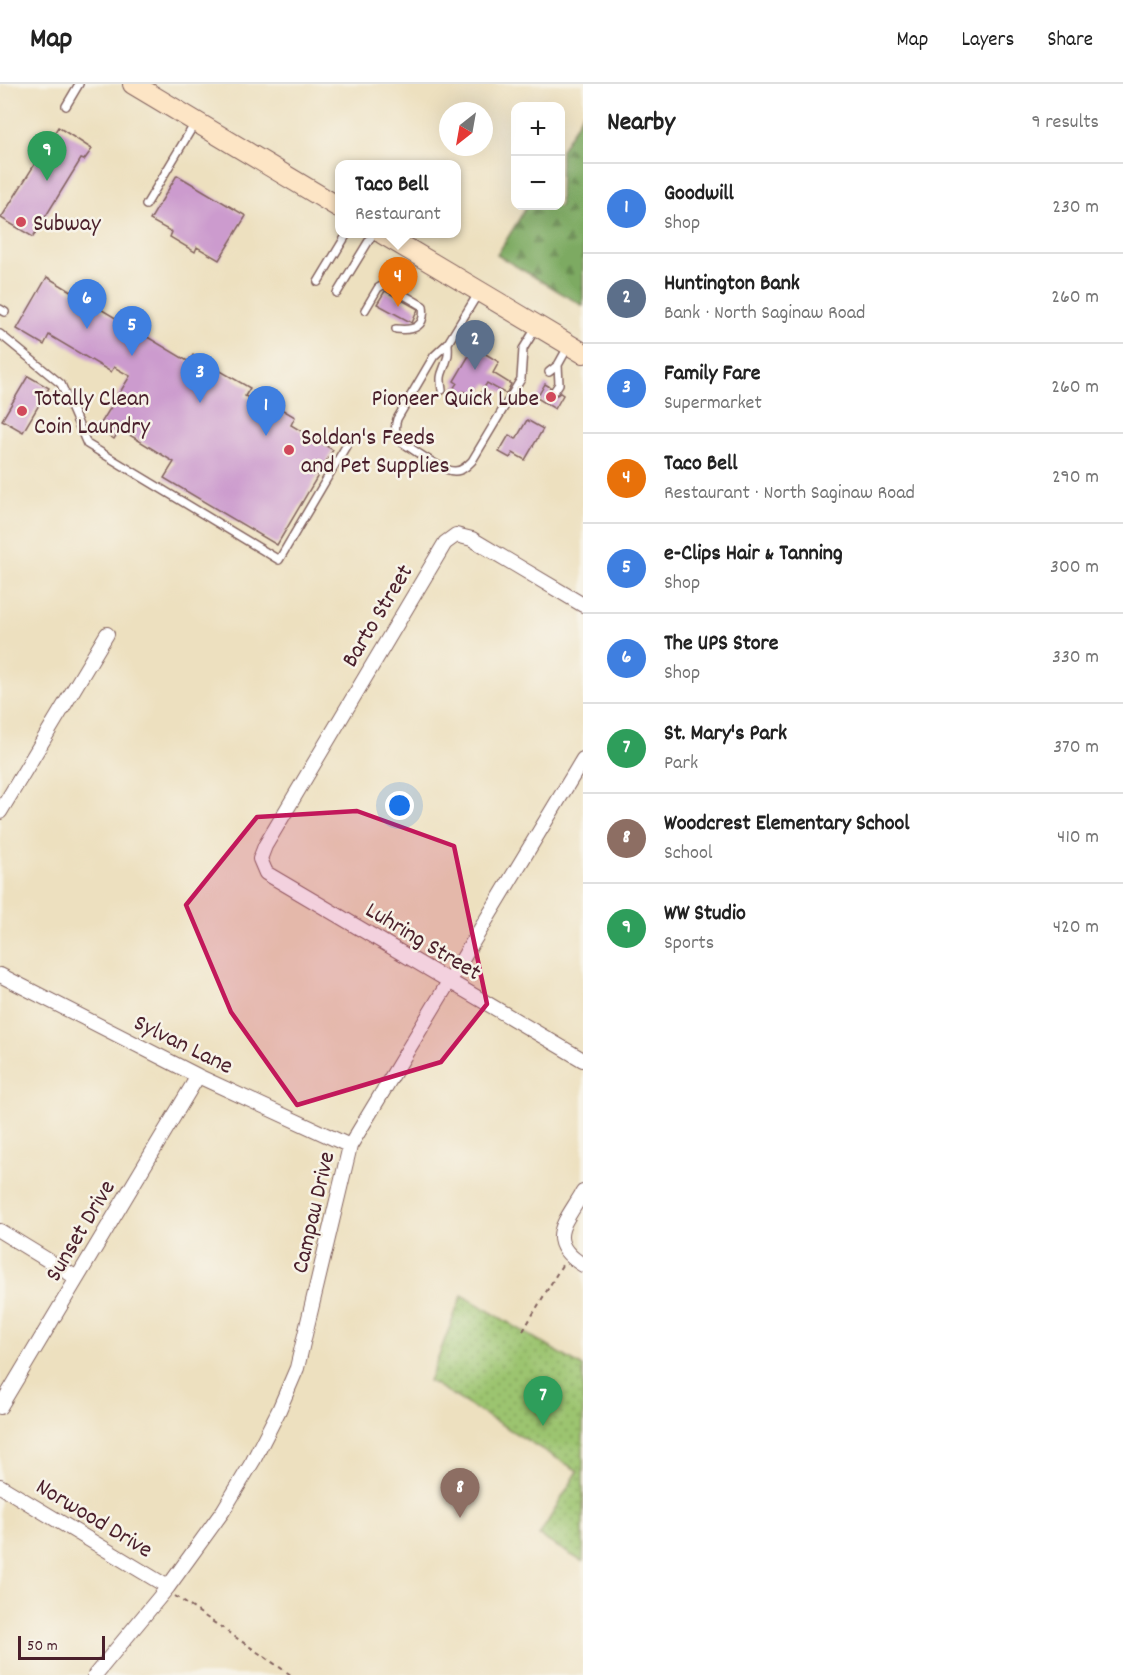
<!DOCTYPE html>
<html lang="en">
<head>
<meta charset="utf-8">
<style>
	body { margin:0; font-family:Dekko,sans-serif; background:#f6f6f6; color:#222 }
	.controls { position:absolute; right:18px; top:18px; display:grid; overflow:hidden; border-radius:12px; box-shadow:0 6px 24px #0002 }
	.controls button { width:54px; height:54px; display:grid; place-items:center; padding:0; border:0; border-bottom:2px solid #e0e0e0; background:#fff; color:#222; font:30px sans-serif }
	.compass { position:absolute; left:439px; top:18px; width:54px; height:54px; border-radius:50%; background:#fff; box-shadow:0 6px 24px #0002; rotate:211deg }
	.scale { position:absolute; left:18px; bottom:15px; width:87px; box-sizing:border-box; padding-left:6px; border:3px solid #4a1f2b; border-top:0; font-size:16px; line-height:21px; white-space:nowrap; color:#4a1f2b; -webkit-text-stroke:4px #f7f3e8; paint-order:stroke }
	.you { position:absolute; left:400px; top:722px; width:21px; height:21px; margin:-15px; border:4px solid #fff; border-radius:50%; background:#1a73e8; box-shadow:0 0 0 9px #1a73e833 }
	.badge { display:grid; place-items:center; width:39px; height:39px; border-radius:50%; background:#0b8043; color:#fff; font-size:20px; font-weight:700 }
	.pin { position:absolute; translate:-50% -50px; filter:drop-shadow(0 2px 3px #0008) }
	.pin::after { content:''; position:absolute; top:32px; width:21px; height:18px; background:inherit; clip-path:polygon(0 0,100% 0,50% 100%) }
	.popup { position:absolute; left:335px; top:76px; width:126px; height:78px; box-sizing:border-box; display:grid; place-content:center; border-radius:12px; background:#fff; filter:drop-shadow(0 2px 4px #0005); font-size:20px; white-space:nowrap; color:#767676 }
	.popup b { font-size:22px; color:#222 }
	.popup::after { content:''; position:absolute; left:50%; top:100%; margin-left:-12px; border:12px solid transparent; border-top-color:#fff }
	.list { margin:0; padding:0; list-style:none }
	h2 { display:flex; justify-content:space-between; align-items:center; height:78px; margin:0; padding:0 24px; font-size:26px }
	h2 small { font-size:20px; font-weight:400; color:#767676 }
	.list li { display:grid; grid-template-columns:39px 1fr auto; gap:18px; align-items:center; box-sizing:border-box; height:90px; padding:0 24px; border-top:2px solid #e0e0e0 }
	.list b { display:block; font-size:22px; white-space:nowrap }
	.list p { margin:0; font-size:20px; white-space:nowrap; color:#767676 }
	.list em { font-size:20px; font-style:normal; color:#767676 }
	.map { position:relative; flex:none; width:583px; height:1591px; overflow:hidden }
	header { display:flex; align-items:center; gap:36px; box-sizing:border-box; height:84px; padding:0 30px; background:#fff; border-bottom:2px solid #e0e0e0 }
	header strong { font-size:28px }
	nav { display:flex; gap:33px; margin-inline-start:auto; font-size:21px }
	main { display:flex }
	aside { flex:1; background:#fff }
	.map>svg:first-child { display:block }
</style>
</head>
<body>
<header>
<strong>Map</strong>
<nav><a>Map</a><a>Layers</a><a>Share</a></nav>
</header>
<main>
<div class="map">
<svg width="583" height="1591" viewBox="0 0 583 1591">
	<defs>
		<pattern id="green-dots" width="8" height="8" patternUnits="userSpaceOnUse" patternTransform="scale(1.5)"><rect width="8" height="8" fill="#9cc46f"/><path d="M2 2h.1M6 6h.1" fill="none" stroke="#819f5b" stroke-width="1.8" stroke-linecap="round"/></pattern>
		<pattern id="forest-firs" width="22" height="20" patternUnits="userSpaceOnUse" patternTransform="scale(1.5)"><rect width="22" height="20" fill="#7daa62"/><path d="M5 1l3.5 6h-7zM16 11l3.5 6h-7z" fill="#688a51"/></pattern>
	</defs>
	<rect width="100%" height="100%" fill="#f7f3e8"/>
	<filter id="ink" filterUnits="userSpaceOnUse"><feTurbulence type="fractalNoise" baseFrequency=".0167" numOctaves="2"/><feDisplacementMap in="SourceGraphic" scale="12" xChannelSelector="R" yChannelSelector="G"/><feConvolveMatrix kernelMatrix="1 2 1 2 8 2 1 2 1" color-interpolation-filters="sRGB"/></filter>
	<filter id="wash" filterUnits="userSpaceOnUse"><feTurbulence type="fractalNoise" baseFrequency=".008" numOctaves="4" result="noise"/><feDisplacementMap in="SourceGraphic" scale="24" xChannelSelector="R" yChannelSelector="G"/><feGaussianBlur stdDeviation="1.35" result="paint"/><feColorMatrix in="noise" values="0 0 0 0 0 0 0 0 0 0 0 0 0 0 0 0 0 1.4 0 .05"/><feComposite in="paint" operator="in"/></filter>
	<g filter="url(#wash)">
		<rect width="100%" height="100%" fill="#ede0bf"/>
		<!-- green -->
		<path fill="url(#green-dots)" stroke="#73724d" stroke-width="1.5" d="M462,1211l121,72v195l-44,-26 39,-65 -149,-90z"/>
		<!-- forest -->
		<path fill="url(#forest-firs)" stroke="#646446" stroke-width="1.5" d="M583,29v193l-86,-51 30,-49h33l1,-56z"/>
		<g id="blocks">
			<!-- building -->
			<path fill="#cc9bce" d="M58,43l34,22 -8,11 -3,-1 -48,78 -32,-19z
				M177,91l69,41 -27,44 -22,-13 -2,5 -25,-15 2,-5 -22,-12z
				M47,193l142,85 4,-7 57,33 -5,8 19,11 4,-6 27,16 -4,8 42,25 -56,95 -113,-67 10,-16 -54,-33 -6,10 -16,-11 32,-52 -16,-9 -3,5 -62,-37 -5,10 -27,-16z
				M385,207l33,18 -6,14 -35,-19z
				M474,263l25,15 -6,11 18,11 -5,10 -19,-11 -10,16 -14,-8 -2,3 -8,-5 4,-6 -3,-2z
				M28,292l21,12 -26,44 -21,-12z
				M545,300l5,3v5l2,3h5l3,-2 3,2 -8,14 -18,-11z
				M527,336l16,9 -18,31 -12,-7 -3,5 -11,-6 10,-17 7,4z"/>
		</g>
	</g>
	<g filter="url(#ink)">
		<use href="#blocks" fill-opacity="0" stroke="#83635f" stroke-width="1.5"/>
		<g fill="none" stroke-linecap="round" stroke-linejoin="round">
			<defs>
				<path id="lane" d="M66,22l13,-22
					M146,121l49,-82
					M318,198l29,-48
					M479,208l-31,51 -14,13 -37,63c-3,10 -2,16 6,24 11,7 40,29 52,28 7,0 12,-5 17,-10l49,-82 2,-30 13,-21
					M337,209l36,-59
					M0,225l5,3
					M365,226l13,-22 7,-4 38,22c3,21 -9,25 -27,23
					M0,250l61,50 26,60 192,116 70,-119
					M549,288l9,-7 10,-18
					M442,306c-3,-18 1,-16 5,-31 2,-4 1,-11 1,-16
					M555,306l4,-6 -1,-19"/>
				<path id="street" d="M583,521l-111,-66 -16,-4 -11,8 -180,303 -5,13 6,14 317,187
					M0,728l107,-178
					M0,891l198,101 152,70
					M583,1108c-18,31 -39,49 0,73
					M0,1147l77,47
					M0,1323l198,-331
					M0,1402l168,101
					M95,1591l73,-88 55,-76 30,-50 26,-51 18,-42 53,-222 233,-387"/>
				<path id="secondary" d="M133,0l207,124
					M383,150l200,119"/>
			</defs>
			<!-- lane casing -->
			<use href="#lane" stroke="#83635f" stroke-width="10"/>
			<!-- street casing -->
			<use href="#street" stroke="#83635f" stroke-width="16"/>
			<!-- secondary casing -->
			<use href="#secondary" stroke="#83635f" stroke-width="22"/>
			<!-- path -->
			<path stroke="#83635f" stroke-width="2" stroke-dasharray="4.5 4.5" stroke-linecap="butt" d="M523,1247l39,-66
				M175,1512l116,79"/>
			<!-- lane -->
			<use href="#lane" stroke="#fff" stroke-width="7"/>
			<!-- street -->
			<use href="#street" stroke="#fff" stroke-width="14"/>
			<!-- secondary -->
			<use href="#secondary" stroke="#fde5c5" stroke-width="20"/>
		</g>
	</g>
	<!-- marked area -->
	<path fill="#c2185b" fill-opacity="0.2" stroke="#c2185b" stroke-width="4.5" stroke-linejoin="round" d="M357,727l97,35 33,158 -46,58 -144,43 -66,-93 -45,-107 71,-88z"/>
	<!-- markers -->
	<g fill="#d1495b" stroke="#f7f3e8" stroke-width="2">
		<circle cx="21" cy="138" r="6"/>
		<circle cx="551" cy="313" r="6"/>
		<circle cx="22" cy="327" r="6"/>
		<circle cx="289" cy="366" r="6"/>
	</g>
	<g text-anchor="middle" stroke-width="5" stroke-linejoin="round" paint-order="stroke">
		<!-- poi labels -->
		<g font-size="24" fill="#4a1f2b" stroke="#f7f3e8" text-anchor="start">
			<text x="33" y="146">Subway</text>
			<text x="34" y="321">Totally Clean<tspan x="34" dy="28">Coin Laundry</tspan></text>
			<text x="539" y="321" text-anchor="end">Pioneer Quick Lube</text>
			<text x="301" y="360">Soldan's Feeds<tspan x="301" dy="28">and Pet Supplies</tspan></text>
		</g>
		<!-- street labels -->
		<g font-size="24" fill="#4a1f2b" stroke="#f7f3e8">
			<text transform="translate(376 531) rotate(-59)" y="8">Barto Street</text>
			<text transform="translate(424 856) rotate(31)" y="8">Luhring Street</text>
			<text transform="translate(184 959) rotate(26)" y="8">Sylvan Lane</text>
			<text transform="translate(312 1128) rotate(-77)" y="8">Campau Drive</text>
			<text transform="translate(79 1146) rotate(-59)" y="8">Sunset Drive</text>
			<text transform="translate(95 1433) rotate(31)" y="8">Norwood Drive</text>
		</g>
	</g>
</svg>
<div class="controls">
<button>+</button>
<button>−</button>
</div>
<svg class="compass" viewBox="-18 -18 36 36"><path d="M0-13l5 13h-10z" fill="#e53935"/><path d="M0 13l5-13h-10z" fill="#767676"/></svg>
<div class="scale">50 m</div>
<div class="you"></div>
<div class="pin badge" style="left:266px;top:352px;background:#3f7fe0">1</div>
<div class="pin badge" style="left:475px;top:286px;background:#5c6f8a">2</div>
<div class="pin badge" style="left:200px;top:319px;background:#3f7fe0">3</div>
<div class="pin badge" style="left:398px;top:223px;background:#e8710a">4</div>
<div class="popup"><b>Taco Bell</b>Restaurant</div>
<div class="pin badge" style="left:132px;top:272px;background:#3f7fe0">5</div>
<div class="pin badge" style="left:87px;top:245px;background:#3f7fe0">6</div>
<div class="pin badge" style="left:543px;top:1342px;background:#2e9e5b">7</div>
<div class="pin badge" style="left:460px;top:1434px;background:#8d6e63">8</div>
<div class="pin badge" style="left:47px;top:97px;background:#2e9e5b">9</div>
</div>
<aside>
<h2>Nearby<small>9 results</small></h2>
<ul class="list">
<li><span class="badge" style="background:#3f7fe0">1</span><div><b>Goodwill</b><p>Shop</p></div><em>230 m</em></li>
<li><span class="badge" style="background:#5c6f8a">2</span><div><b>Huntington Bank</b><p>Bank · North Saginaw Road</p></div><em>260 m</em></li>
<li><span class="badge" style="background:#3f7fe0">3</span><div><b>Family Fare</b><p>Supermarket</p></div><em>260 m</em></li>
<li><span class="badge" style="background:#e8710a">4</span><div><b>Taco Bell</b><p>Restaurant · North Saginaw Road</p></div><em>290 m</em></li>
<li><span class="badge" style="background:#3f7fe0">5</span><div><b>e-Clips Hair &amp; Tanning</b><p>Shop</p></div><em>300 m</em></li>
<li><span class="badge" style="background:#3f7fe0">6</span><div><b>The UPS Store</b><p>Shop</p></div><em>330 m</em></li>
<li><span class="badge" style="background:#2e9e5b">7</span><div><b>St. Mary's Park</b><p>Park</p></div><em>370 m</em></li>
<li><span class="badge" style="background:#8d6e63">8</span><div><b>Woodcrest Elementary School</b><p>School</p></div><em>410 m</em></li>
<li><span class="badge" style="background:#2e9e5b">9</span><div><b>WW Studio</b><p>Sports</p></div><em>420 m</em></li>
</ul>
</aside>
</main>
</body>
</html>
